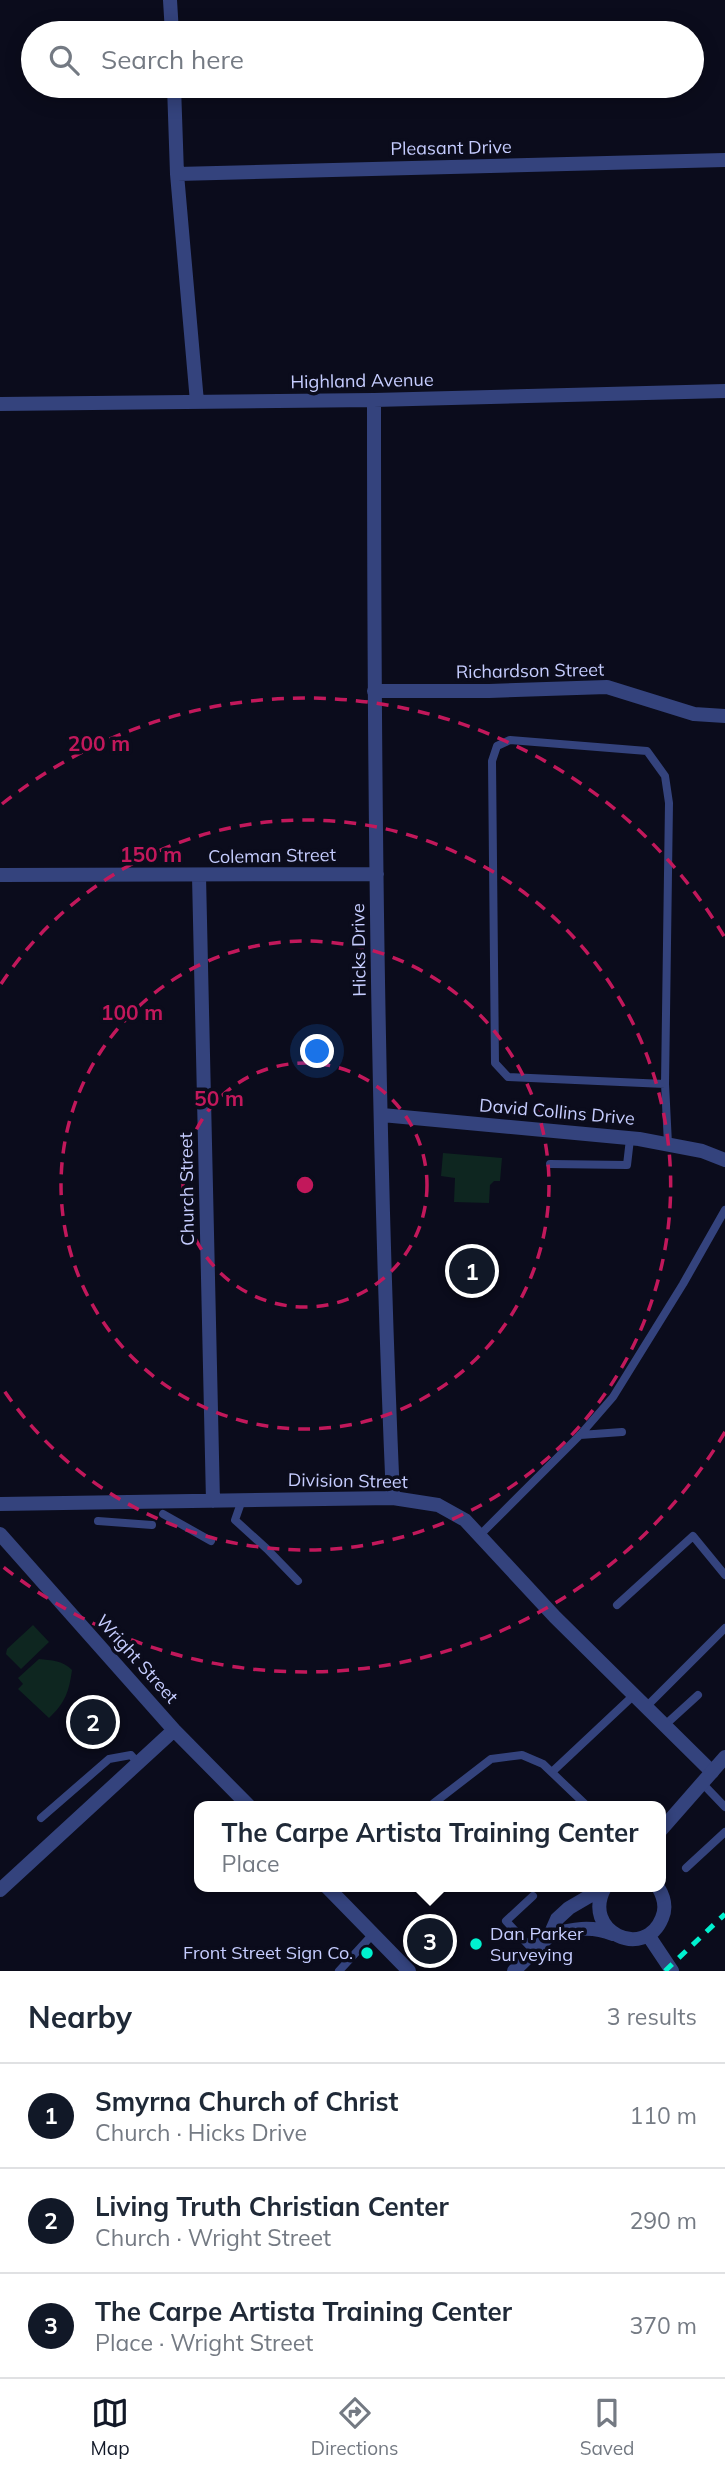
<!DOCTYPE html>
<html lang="en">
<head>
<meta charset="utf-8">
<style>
	body { margin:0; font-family:Mulish,sans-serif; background:#f2f2f3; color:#1f2937 }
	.you { position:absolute; left:318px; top:1052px; width:24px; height:24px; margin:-18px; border:5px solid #fff; border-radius:50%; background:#1a73e8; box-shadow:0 0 0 10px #1a73e833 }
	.badge { display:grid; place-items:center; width:46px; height:46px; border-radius:50%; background:#111827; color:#fff; font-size:23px; font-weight:700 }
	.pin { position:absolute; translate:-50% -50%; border:4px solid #fff; box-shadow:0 2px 7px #0006 }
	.popup { position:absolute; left:194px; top:1801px; width:472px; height:91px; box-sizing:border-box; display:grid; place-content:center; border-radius:14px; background:#fff; filter:drop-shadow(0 2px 5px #0005); font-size:23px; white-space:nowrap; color:#747a83 }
	.popup b { font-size:26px; color:#1f2937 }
	.popup::after { content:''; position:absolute; left:50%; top:100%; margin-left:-14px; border:14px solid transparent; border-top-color:#fff }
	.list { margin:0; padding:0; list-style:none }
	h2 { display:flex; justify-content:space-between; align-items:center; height:91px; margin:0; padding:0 28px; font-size:30px }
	h2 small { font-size:23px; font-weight:400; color:#747a83 }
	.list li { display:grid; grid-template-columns:46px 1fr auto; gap:21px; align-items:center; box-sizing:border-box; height:105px; padding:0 28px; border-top:2px solid #e0e1e3 }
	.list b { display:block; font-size:26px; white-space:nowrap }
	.list p { margin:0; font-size:23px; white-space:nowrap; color:#747a83 }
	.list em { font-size:23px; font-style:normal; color:#747a83 }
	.icon { flex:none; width:38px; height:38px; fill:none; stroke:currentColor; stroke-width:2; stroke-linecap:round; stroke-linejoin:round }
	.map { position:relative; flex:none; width:725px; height:1971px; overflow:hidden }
	.search { position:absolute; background:#fff; box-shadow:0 4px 18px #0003; left:21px; right:21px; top:21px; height:77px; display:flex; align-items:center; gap:18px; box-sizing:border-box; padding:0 24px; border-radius:38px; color:#747a83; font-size:26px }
	.sheet { height:406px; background:#fff }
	nav { display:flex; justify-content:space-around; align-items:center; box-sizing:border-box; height:98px; border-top:2px solid #e0e1e3; background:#fff; font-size:19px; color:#747a83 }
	nav a { display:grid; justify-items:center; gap:4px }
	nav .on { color:#111827 }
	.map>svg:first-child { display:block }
</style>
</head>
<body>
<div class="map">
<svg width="725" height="1971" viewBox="0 0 725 1971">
	<rect width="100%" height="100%" fill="#0b0c1c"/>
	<!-- green -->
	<path fill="#0e2620" d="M443,1153l59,5 -2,23h-6l-4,4 -1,18 -35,-1 1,-24 -14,-2z
		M33,1625l16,17 -28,27 -15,-15 1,-5z
		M39,1659c12,1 25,2 33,11 -3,22 -7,33 -23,48l-31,-29 5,-5 -5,-6z"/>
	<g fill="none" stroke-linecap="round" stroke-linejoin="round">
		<!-- service -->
		<path stroke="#34437d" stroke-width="8" d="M665,1084l4,-281 -4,-27 -18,-25 -137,-11 -13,6 -5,15 3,302 13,14 157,7 3,60
			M550,1164l77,1 3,-26
			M580,1435l42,-3
			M242,1500l-7,20 32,29 31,32
			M163,1514l48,27
			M98,1521l54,4
			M480,1535l100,-100 33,-38 70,-113 42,-74
			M617,1605l76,-69 32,39
			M646,1707l79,-79
			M665,1725l33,-30
			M552,1772l82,-77
			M702,1783l23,24
			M430,1806l61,-47 31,-4 21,9 44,42
			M41,1818l68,-59 22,-4 6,7
			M686,1868l39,-36
			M533,1896l-27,25 28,30
			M339,1971l34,-37"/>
		<!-- minor -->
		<path stroke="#34437d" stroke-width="14" d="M170,0l2,33
			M174,86l3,88 20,228
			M177,174l548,-14
			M374,400c0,366 3,732 19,1098
			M0,404l374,-4 351,-9
			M374,691h115l118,-4 87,27 31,2
			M0,875l377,-1
			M199,876l14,625
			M382,1115l257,24 63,12 23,9
			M0,1504l393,-6 45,7 27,15 90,97 157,155
			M0,1534l174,196 75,76
			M327,1887l82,84
			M0,1890l174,-160"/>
		<!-- tertiary -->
		<path stroke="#34437d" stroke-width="14" d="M661,1830l64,-73
			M605,1887c-25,45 40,74 57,31 5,-11 2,-21 -4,-31
			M550,1935c22,-6 41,-10 63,-1
			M648,1935l24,36
			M514,1971l36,-36 7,-16 12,-11 36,-21"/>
		<!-- rail -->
		<path stroke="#00f1cf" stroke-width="5" stroke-dasharray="10 9" stroke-linecap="butt" d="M665,1971l60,-57"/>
	</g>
	<!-- distance rings -->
	<g fill="none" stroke="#c2185b" stroke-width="3.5" stroke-dasharray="12 9">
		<circle cx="305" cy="1185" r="122"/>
		<circle cx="305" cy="1185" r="244"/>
		<path d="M1 984A365 365 0 1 1 1 1386"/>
		<path d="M725 1432A487 487 0 0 1 2 1566M2 804A487 487 0 0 1 725 938"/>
	</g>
	<!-- markers -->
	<g fill="#00f1cf" stroke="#0b0c1c" stroke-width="2.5">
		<circle cx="476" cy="1944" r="7"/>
		<circle cx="367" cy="1953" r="7"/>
	</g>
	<g text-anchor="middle" stroke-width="7" stroke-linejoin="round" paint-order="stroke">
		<!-- street labels -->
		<g font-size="18" fill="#c6cdff" stroke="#0b0c1c">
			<text transform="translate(451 148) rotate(-1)" y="6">Pleasant Drive</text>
			<text transform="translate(362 381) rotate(-1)" y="6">Highland Avenue</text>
			<text transform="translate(530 671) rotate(-1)" y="6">Richardson Street</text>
			<text transform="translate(272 856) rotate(-1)" y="6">Coleman Street</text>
			<text transform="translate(359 950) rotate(-91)" y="6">Hicks Drive</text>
			<text transform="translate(557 1112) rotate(5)" y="6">David Collins Drive</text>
			<text transform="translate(187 1189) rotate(-91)" y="6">Church Street</text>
			<text transform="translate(348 1481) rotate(1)" y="6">Division Street</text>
			<text transform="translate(137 1659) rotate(48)" y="6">Wright Street</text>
		</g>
		<!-- poi labels -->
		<g font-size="18" fill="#c6cdff" stroke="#0b0c1c" text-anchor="start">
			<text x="490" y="1940">Dan Parker<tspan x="490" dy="21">Surveying</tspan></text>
			<text x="353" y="1959" text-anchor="end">Front Street Sign Co.</text>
		</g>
	</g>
	<circle cx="305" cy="1185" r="10" fill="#c2185b" stroke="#0b0c1c" stroke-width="3.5"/>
	<g font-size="21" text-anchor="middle" font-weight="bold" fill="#c2185b" stroke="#0b0c1c" stroke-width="7" stroke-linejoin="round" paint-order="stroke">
		<text x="99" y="751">200 m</text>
		<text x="151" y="862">150 m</text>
		<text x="132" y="1020">100 m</text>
		<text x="219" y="1106">50 m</text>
	</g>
</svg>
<div class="you"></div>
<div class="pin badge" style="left:472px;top:1271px">1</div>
<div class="pin badge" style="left:93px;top:1722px">2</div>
<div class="pin badge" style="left:430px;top:1941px">3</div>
<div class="popup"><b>The Carpe Artista Training Center</b>Place</div>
<div class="search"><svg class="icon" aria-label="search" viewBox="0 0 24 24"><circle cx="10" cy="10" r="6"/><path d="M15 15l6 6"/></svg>Search here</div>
</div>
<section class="sheet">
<h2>Nearby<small>3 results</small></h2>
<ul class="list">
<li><span class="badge">1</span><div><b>Smyrna Church of Christ</b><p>Church · Hicks Drive</p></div><em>110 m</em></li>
<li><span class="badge">2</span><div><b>Living Truth Christian Center</b><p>Church · Wright Street</p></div><em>290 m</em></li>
<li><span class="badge">3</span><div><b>The Carpe Artista Training Center</b><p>Place · Wright Street</p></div><em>370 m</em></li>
</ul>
</section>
<nav>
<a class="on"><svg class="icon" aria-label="map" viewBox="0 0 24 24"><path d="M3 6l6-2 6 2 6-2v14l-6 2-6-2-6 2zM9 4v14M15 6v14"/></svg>Map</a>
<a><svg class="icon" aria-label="directions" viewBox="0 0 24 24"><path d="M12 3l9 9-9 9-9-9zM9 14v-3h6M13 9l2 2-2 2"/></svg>Directions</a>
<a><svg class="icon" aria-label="saved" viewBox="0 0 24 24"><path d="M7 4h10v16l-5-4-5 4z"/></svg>Saved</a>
</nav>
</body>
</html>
